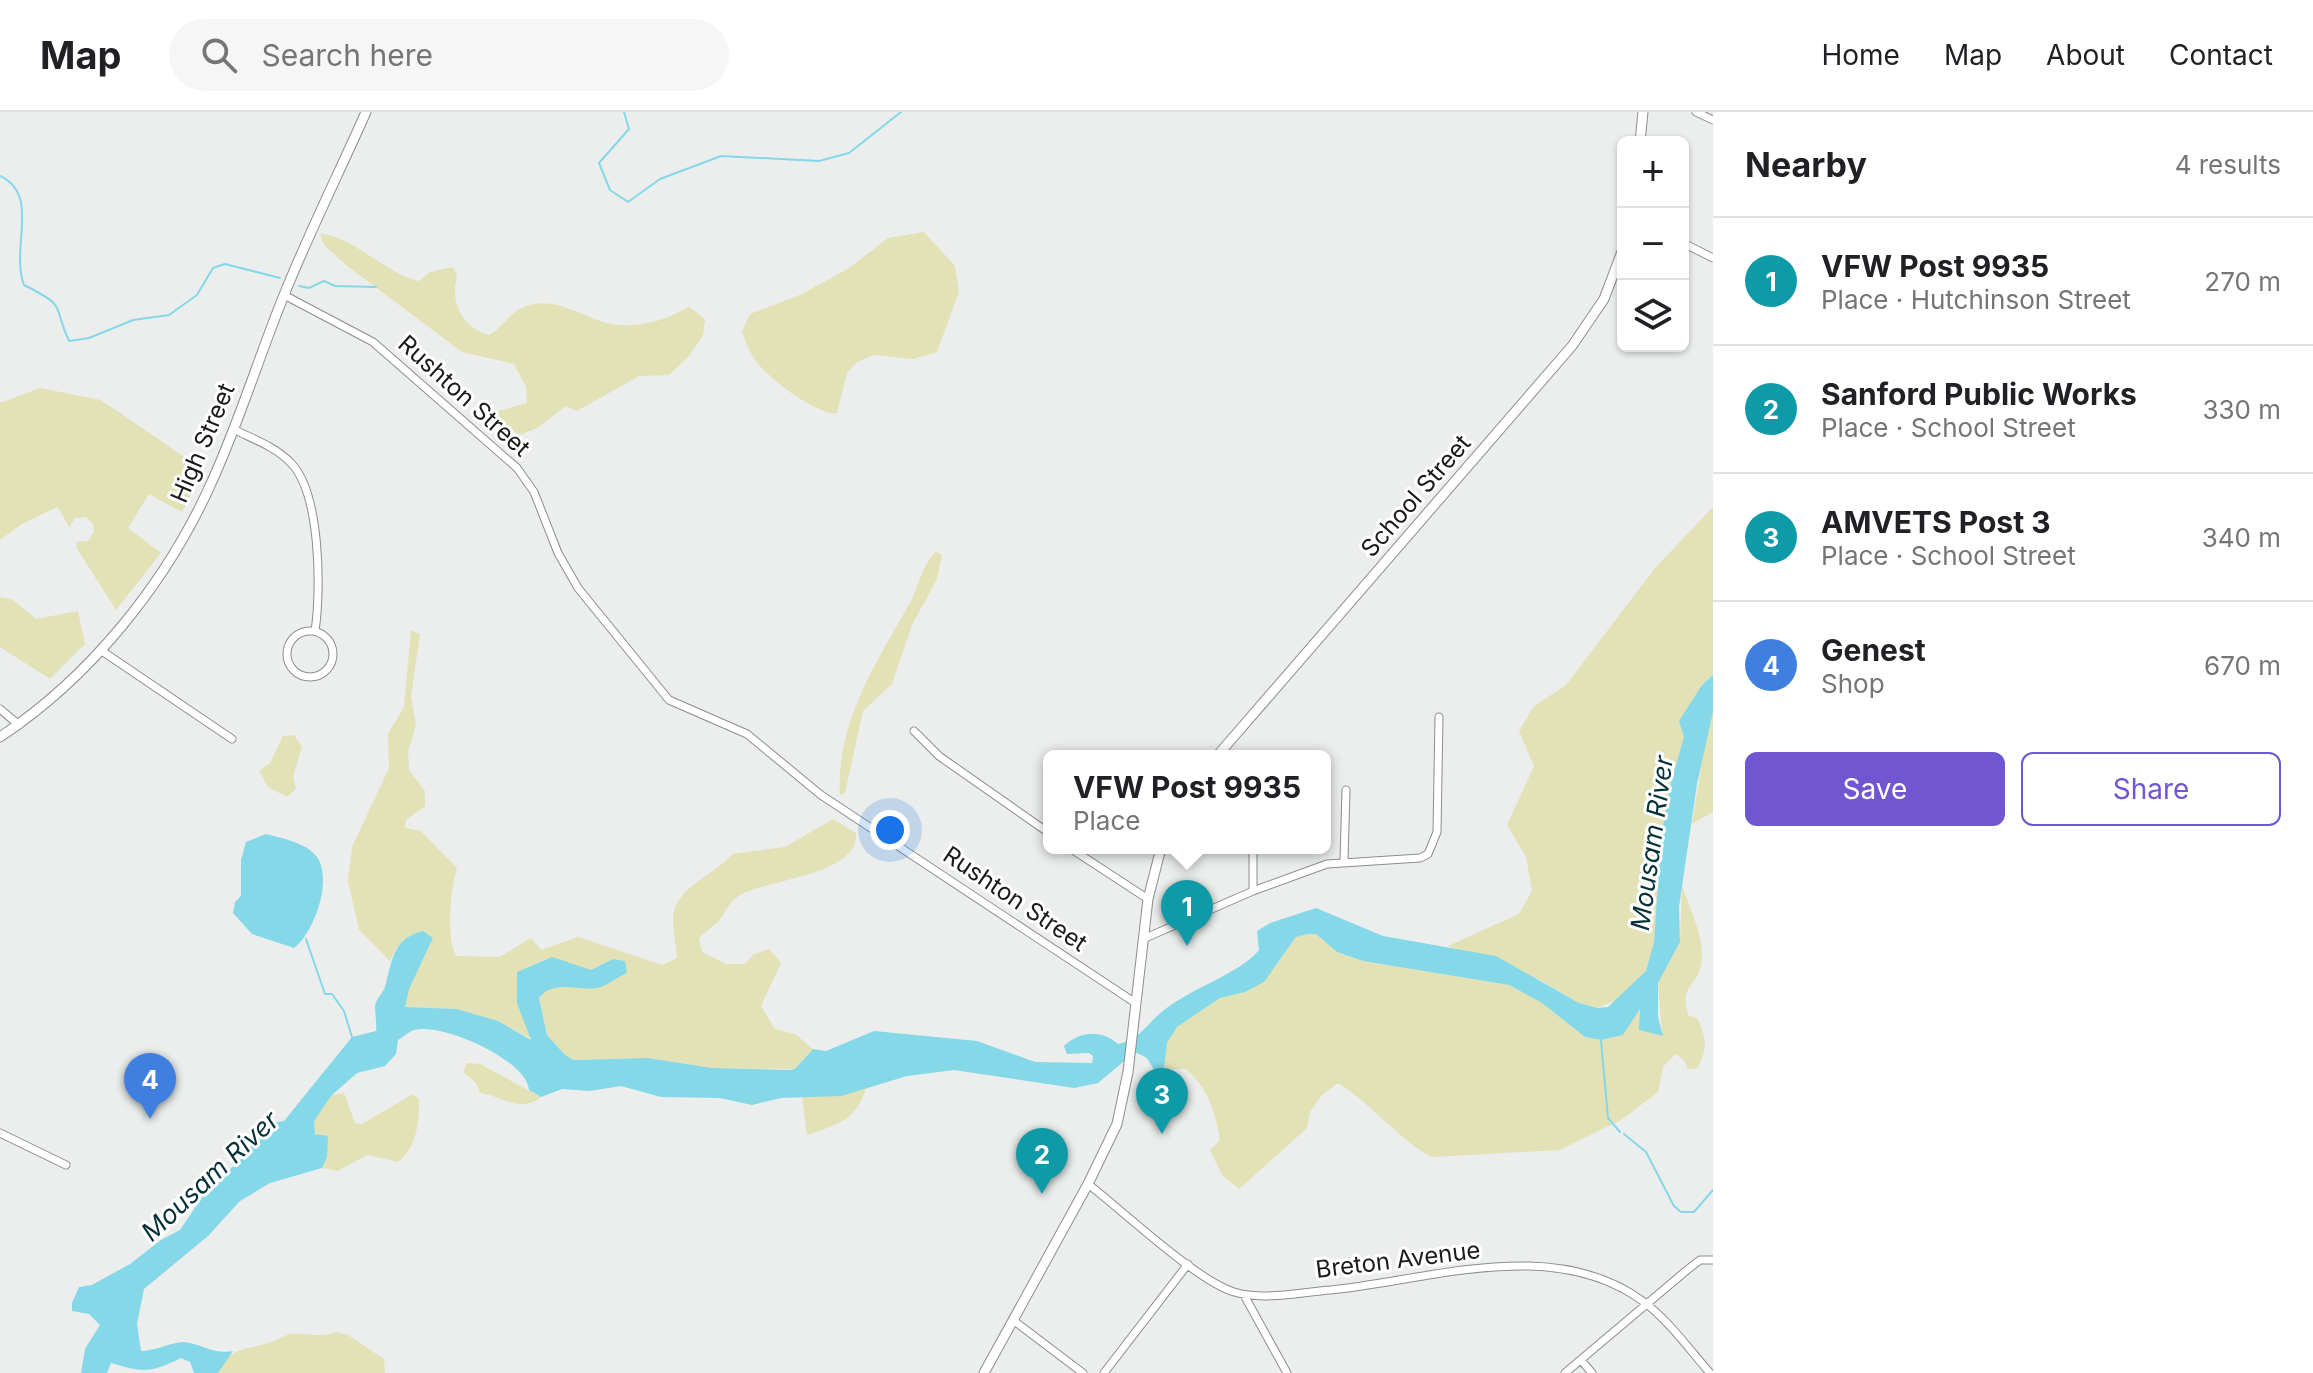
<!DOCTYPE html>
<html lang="en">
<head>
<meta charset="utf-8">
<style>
	body { margin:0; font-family:Inter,sans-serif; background:#f6f6f6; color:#202124 }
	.controls { position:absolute; right:24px; top:24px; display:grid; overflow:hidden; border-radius:12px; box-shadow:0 2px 6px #0004 }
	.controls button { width:72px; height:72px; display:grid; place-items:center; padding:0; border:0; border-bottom:2px solid #e0e0e0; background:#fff; color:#202124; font:40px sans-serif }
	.you { position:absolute; left:890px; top:718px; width:28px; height:28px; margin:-20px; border:6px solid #fff; border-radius:50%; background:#1a73e8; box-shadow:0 0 0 12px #1a73e833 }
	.badge { display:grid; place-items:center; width:52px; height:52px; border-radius:50%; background:#7057d1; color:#fff; font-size:26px; font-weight:700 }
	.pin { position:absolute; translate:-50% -66px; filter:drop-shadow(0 2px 4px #0008) }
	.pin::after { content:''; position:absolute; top:42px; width:28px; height:24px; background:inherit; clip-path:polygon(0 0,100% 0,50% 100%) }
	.popup { position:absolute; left:1043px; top:638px; width:288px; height:104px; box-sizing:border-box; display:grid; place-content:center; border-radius:12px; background:#fff; filter:drop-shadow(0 2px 6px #0005); font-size:26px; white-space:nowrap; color:#757577 }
	.popup b { font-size:30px; color:#202124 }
	.popup::after { content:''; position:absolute; left:50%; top:100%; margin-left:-16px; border:16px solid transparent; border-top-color:#fff }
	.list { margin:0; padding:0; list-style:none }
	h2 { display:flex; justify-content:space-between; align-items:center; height:104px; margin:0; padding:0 32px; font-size:34px }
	h2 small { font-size:26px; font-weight:400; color:#757577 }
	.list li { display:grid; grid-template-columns:52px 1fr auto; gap:24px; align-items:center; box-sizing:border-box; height:128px; padding:0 32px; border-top:2px solid #e0e0e0 }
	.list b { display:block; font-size:30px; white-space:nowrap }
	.list p { margin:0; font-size:26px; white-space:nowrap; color:#757577 }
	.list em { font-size:26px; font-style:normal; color:#757577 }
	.actions { display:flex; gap:16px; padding:24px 32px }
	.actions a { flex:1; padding:18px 0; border:2px solid #7057d1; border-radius:12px; text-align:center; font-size:28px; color:#7057d1 }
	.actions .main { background:#7057d1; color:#fff }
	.icon { flex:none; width:44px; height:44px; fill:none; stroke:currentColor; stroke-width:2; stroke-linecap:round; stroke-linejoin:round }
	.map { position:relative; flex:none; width:1713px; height:1261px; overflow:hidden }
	header { display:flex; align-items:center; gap:48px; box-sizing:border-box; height:112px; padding:0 40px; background:#fff; border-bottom:2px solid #e0e0e0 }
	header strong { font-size:38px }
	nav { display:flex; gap:44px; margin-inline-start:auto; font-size:28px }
	.search { width:560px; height:72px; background:#f6f6f6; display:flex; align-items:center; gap:20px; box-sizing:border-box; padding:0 28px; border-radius:44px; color:#757577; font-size:30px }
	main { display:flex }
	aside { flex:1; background:#fff }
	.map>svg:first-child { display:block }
</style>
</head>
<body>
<header>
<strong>Map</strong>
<div class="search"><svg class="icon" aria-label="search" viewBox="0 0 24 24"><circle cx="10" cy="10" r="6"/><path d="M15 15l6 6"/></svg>Search here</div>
<nav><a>Home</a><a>Map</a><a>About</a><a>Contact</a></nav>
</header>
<main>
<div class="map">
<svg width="1713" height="1261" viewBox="0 0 1713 1261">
	<rect width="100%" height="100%" fill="#ebeeec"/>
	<!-- green -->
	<path fill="#e2e2b6" d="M924,120l31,34 4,26 -22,60 -24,7 -39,-4 -17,7 -10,11 -10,40c-19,3 -64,-32 -77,-47 -9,-10 -13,-21 -18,-34l8,-18 52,-20 47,-26 39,-30z
		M320,122c30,0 69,42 99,47l11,-9 23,-5 4,10c-8,25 7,52 32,58 13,-7 21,-22 33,-27 32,-15 59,10 89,16 27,5 55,-4 78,-17l16,12 -2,16 -15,22 -19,18 -30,1 -62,35 -11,-5 -29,22 -17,7 -17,-10 -9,-13 33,-9 -1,-16 -12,-23 -52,-12 -116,-87 -22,-20z
		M40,276l61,12 88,60 3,33 -10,19 -33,-18 -21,34 33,25 -45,57 -40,-63 1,-5 11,-1 6,-9 -1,-8 -7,-7 -11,1 -6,9 -11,-20 -36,17 -22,16v-137z
		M1713,395v168l-11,10 -33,105 -15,152 -8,29 -25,27 -24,10 -18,-5 -41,-24 -90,-33 71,-32 13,-23 -6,-34 -19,-32 27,-59 -15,-35 14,-24 33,-22 89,-117z
		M936,440l6,3 -5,24 -25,46 -20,59 -29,27 -18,82 -5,2c-4,-74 37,-133 71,-194 8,-16 12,-38 25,-49z
		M0,485l12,2 24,20 42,-8 7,33 -35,35 -50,-32z
		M411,518l9,4 -9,63 5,28 -8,26 1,19 16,21v15l-19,14 -1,8 16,3 36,37c-7,21 -11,70 -1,88l43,1 32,-19 10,12 37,-13 84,28 15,-7c-1,-13 -4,-27 -4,-39 1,-33 42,-43 59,-65l53,-7 48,-28 23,14c3,44 -95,46 -119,64 -8,5 -13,18 -19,25 -6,5 -13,10 -19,16l3,14 24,12h19l9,-10 15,-5 12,14 -20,43 14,23 20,5 18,15 -18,20 -83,-1 -64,-10 -74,2 -9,-5 -18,-20 -8,-37c18,-23 62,-12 88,-25l-14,-14 -22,11 -46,-11 -27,13 -1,31 16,37 -35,-19 -41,-12 -52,-2 3,-17 25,-52 -10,-7c-19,5 -25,12 -33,30l-31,-31 -11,-49 4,-34 37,-79 -1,-34 16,-27z
		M1713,600v100l-21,12 15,-95z
		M294,623l8,12 -9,29 3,13 -9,8 -19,-10 -9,-16 11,-8 13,-27z
		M1682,774c8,24 24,53 19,79 -5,24 -23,20 -12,51l8,2c10,21 11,30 0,50l-9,1 -5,-10 -8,-5 -12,13 -5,25 -37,28 -61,30 -129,7c-35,-20 -59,-53 -93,-74l-16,12 -12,17 -3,16 -68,61 -17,-14 -12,-25 10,-10c-5,-30 -12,-51 -34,-71h-22l3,-26 10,-16 43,-29 25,-6 28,-22 23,-33 12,-3h8l21,18 26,9 146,24 33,18 43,34 16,3 22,-5 17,-26 12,23 10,4 -4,-53 22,-41z
		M467,951l13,1 61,33c-21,17 -39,-1 -61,-4l-4,-10 -13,-11z
		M867,973c-11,37 -29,39 -60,50l-5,-39h39z
		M344,981l11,30 7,1 51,-30 6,5c0,24 -2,48 -21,63l-31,-7 -29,16 -16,-3 5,-11v-12l-15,-16 2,-8 18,-26z
		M336,1220l12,3 36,24 1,14h-167c11,-27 28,-23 51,-30 7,-2 15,-8 23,-9 17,-2 28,5 44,-2z"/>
	<!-- water -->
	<path fill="#84d8e7" d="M1713,563v37l-16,72 -18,123 1,35 -22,41v34l5,19 -24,-6 1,-21 -17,26 -22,5 -16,-3 -43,-34 -33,-18 -146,-24 -26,-9 -21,-18h-8l-12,3 -32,45 -19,10 -25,6 -43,29 -10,16 -3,26 -10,1 -7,-12 -12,-6 -37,31 -24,5 -120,-18 -47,6 -66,20 -60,2 -29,7 -32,-7 -59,-1 -40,-11 -32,5 -27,-2 -21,8 -12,-7c-2,-30 -87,-68 -115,-60 -6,2 -12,8 -16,10l-2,14 -11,12 -28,7 -25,22 -18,26 1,13 13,2 -1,21 -5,11 -52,15 -30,18 -32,35 -64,53 -7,35 4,27c15,0 30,-9 43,-9 18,2 30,13 49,9l-15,22h-24l-4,-11 -9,-4c-31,15 -36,15 -70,5l-4,10h-26l4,-24 15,-24 -11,-11 -17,-3v-8l7,-16 13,-2 38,-21 31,-24 19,-10 27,-40 40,-36 7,-22 10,-8 20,-3 68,-84 24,-6c1,-8 -1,-17 -1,-25 1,-8 10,-14 11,-23 7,-26 8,-45 37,-52l10,7 -24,51 -4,18 52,2 41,12 33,19 -14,-37v-31l35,-15 39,13 22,-11 12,2 2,12c-10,4 -20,13 -30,15 -21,3 -43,-9 -58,10l8,37 18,20 9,5 74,-2 64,10 77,2 6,-1 18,-20 13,2 48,-20 103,10 58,21 57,1 1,-7 -4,-3 -22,1 -3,-8c17,-16 38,-16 54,-2 22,-4 29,-21 45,-33 26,-22 78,-38 96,-61l-2,-19 13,-8 46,-15 67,28 113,20 83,47 18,5 11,-1 38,-36 8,-29 7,-101 8,-51 15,-53 -5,-16 23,-36z
		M266,722c15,4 41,9 51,23 16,23 -3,76 -23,91l-42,-14 -19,-21 2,-11 6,-6v-36l5,-18z"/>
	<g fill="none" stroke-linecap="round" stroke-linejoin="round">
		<!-- stream -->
		<path stroke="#84d8e7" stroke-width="2" d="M624,0l5,17 -30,34 11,27 18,12 32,-23 61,-23 98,5 30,-8 52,-41
			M0,64c41,19 10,72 24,109 44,22 28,19 45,56l20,-3 44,-18 36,-5 28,-20 16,-27 12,-4 55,14
			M299,174l10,2 15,-7 11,5 41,1
			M306,827l19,55h7l12,17 8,26
			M1601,929l7,77 12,14
			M1624,1022l22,18 28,54 7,6h13l19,-22"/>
		<defs>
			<path id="minor" d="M1696,0l17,8
				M1683,131l30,15
				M284,183l89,47 144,126 17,24 24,61 20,35 91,112 78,34 74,61 313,207
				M233,317c20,10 43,18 58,34 30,31 30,128 24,168
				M287 542a23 23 0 1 1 46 0a23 23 0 1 1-46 0Z
				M102,539l130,88
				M0,597l19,16
				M914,619l25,25 110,77
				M1070,736l78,51
				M1344,748l2,-70
				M1253,779v-43
				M1143,827l110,-48 74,-27 93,-6 8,-4 9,-22 2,-115
				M0,1021l66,32
				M1088,1072c34,26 109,97 146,108 30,9 66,0 97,-2 100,-10 223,-55 313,12 25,19 45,47 66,71
				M1244,1183l43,78
				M1013,1208l70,53
				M1581,1248l11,13
				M1104,1261l84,-109
				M1565,1261l122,-103 13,-10h13"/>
			<path id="tertiary" d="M1640,30l3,-30
				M0,625c89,-59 164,-151 209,-249 29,-62 49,-129 75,-193 25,-62 55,-122 82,-183
				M1217,644l355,-410 32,-47 19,-50
				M984,1261l104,-189 29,-60 11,-52 20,-173 13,-51"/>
		</defs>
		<!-- minor casing -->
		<use href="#minor" stroke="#8a8e8c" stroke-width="9"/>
		<!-- tertiary casing -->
		<use href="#tertiary" stroke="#8a8e8c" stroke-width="11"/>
		<!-- minor -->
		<use href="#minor" stroke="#fff" stroke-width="7"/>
		<!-- tertiary -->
		<use href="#tertiary" stroke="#fff" stroke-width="9"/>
	</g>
	<g text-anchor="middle" stroke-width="6" stroke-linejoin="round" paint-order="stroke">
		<!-- street labels -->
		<g font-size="24" fill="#191a19" stroke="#fff">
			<text transform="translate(464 284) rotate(42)" y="8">Rushton Street</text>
			<text transform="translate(203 331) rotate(-67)" y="8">High Street</text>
			<text transform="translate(1416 384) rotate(-49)" y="8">School Street</text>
			<text transform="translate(1015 787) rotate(34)" y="8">Rushton Street</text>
			<text transform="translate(1398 1148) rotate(-7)" y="8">Breton Avenue</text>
		</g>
		<!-- water labels -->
		<g font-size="26" font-style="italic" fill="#063138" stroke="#fff">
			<text transform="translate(1652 731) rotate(-82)" y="9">Mousam River</text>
			<text transform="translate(210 1064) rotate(-43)" y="9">Mousam River</text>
		</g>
	</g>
</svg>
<div class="controls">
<button>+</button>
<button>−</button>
<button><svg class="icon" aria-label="layers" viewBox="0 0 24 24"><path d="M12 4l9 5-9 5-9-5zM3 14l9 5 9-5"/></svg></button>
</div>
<div class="you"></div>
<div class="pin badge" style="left:1187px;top:834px;background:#0f9aa8">1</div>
<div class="popup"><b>VFW Post 9935</b>Place</div>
<div class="pin badge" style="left:1042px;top:1082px;background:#0f9aa8">2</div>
<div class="pin badge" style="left:1162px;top:1022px;background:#0f9aa8">3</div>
<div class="pin badge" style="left:150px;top:1007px;background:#3f7fe0">4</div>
</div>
<aside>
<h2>Nearby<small>4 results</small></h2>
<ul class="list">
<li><span class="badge" style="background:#0f9aa8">1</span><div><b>VFW Post 9935</b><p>Place · Hutchinson Street</p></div><em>270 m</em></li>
<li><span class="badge" style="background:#0f9aa8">2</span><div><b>Sanford Public Works</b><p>Place · School Street</p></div><em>330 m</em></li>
<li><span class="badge" style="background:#0f9aa8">3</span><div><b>AMVETS Post 3</b><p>Place · School Street</p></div><em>340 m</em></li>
<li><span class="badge" style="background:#3f7fe0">4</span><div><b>Genest</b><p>Shop</p></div><em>670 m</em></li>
</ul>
<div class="actions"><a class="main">Save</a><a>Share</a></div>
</aside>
</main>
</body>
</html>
